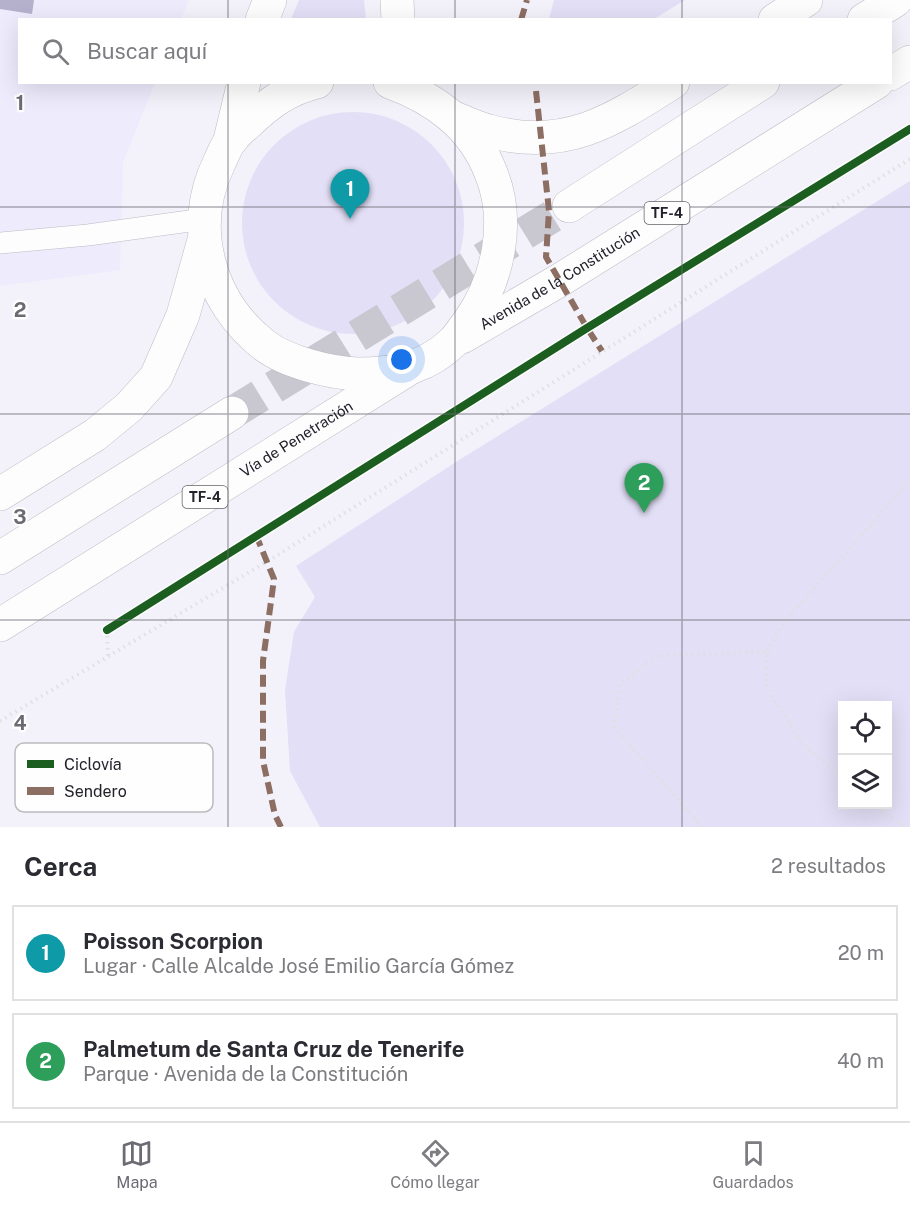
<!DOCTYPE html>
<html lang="es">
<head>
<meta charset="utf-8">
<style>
	body { margin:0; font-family:"Public Sans",sans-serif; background:#f2f2f3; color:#2b2b33 }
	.controls { position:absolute; right:18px; bottom:18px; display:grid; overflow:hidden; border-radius:0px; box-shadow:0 6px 24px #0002 }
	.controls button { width:54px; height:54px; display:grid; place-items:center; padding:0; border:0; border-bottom:2px solid #e1e1e2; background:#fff; color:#2b2b33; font:30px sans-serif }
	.you { position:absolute; left:402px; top:360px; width:21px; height:21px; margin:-15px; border:4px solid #fff; border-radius:50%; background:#1a73e8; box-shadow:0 0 0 9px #1a73e833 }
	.badge { display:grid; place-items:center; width:39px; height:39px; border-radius:50%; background:#6c6a73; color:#fff; font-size:20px; font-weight:700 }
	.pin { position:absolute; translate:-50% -50px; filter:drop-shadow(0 2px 3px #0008) }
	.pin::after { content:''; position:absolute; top:32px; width:21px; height:18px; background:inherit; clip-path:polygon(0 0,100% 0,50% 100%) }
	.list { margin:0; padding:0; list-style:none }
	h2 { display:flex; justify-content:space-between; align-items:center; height:78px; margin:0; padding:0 24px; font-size:26px }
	h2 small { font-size:20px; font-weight:400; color:#7c7c81 }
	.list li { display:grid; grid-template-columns:39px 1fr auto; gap:18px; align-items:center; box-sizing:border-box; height:96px; margin:0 12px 12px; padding:0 12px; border:2px solid #e1e1e2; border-radius:0px }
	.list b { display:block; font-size:22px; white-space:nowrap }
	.list p { margin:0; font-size:20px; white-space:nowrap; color:#7c7c81 }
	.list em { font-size:20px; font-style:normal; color:#7c7c81 }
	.icon { flex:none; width:33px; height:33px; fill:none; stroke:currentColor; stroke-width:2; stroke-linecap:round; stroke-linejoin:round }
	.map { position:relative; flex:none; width:910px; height:827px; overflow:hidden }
	.search { position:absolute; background:#fff; box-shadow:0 6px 24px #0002; left:18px; right:18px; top:18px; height:66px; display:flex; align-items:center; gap:15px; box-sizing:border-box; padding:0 21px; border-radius:0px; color:#7c7c81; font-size:22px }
	.sheet { height:294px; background:#fff }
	nav { display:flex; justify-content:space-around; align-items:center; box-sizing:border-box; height:84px; border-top:2px solid #e1e1e2; background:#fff; font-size:16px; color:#7c7c81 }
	nav a { display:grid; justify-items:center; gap:3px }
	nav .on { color:#6c6a73 }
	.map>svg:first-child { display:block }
</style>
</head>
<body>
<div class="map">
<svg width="910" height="827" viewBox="0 0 910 827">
	<rect width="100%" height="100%" fill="#f3f2fa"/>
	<!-- built -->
	<path fill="#edebfc" d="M0,0h189l-8,19 -161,1v62l135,1 -32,79 -3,108 -120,16z"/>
	<!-- green -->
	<path fill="#e2dff6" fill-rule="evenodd" d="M299,0h65l2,19h-75z
		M554,0h131l-31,19h-105z
		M242 223a111 111 0 1 1 222 0a111 111 0 1 1-222 0Z
		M910,181v646h-590l-30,-56 -5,-81 9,-58 21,-35 -19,-31 163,-106zM842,706h46v98h-46z"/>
	<!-- water -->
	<path fill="#b5b1cd" d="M0,0h34l-2,14 -32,-5z"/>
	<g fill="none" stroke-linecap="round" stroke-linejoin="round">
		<!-- highway-tunnel -->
		<path stroke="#c9c8d0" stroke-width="33" stroke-dasharray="33 16" stroke-linecap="butt" d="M232,413l337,-207"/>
		<defs>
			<path id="lane" d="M0,243l88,-8 116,-16"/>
			<path id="secondary" d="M397,0l1,20
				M262,20l8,-20
				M230,140l14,-58"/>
			<g id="primary">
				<path d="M775,20l31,-20"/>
				<path d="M890,74l20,-12"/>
				<path d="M317,82c-29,7 -48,21 -69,41 -6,5 -12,10 -16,16 -6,6 -9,16 -13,24 -31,64 -11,138 45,182 22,17 66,28 94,29 13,0 42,-2 54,-7 15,-5 31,-15 42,-26 5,-5 9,-12 14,-18 30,-42 43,-101 23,-150 -18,-47 -55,-74 -101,-91"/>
				<path d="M454,118c11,4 23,10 35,13 75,21 123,-10 184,-49"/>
				<path id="s1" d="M462,337l98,-57 317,-198"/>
			</g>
			<g id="highway">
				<path d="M864,20l32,-20"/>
				<path d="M569,206l194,-124"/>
				<path d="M0,494l95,-59 34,-28 27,-30 27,-62 21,-75"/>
				<path d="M0,558l232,-145"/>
				<path id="s2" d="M0,625l410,-257"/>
			</g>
		</defs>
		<!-- lane casing -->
		<use href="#lane" stroke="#bdbbc3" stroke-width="22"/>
		<!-- secondary casing -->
		<use href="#secondary" stroke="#bdbbc3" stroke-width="34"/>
		<!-- primary casing -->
		<use href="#primary" stroke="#bdbbc3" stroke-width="34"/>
		<!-- highway casing -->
		<use href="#highway" stroke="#bdbbc3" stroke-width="34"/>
		<!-- path -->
		<path stroke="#e0e0e2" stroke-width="4" stroke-dasharray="1.5 4.5" stroke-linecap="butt" d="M107,630l1,26
			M0,721l268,-160 642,-402
			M842,778l-39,-34 -37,-57 1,-35 15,-27 128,-144
			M872,804l32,23
			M702,827l-88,-100 6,-43 38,-29 109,-3"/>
		<!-- lane -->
		<use href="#lane" stroke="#fdfdfe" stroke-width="21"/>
		<!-- secondary -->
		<use href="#secondary" stroke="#fdfdfe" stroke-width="33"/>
		<!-- primary -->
		<use href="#primary" stroke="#fdfdfe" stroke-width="33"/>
		<!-- highway -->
		<use href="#highway" stroke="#fdfdfe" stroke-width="33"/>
		<!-- quiet -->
		<path stroke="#8d6e63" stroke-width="6" stroke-dasharray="12 6" stroke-linecap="butt" d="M521,20l6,-20
			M536,91l13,120 -3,46 41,71 15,23
			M256,535l18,44 -11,82v100l12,54 6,12"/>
		<defs>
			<path id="cycleway" d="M107,630l480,-302 323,-199"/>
		</defs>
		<!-- cycleway casing -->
		<use href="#cycleway" stroke="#fefefe" stroke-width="11"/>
		<!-- cycleway -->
		<use href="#cycleway" stroke="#1b5e20" stroke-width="8"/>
	</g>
	<!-- grid -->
	<path fill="none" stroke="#6c6a73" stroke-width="1.5" stroke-opacity="0.55" d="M228,0v20M455,0v20M682,0v20M228,82v745M455,82v745M682,82v745M0,207h910M0,414h910M0,620h910"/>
	<g text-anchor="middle" stroke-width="4.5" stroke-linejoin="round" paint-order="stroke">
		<!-- shield labels -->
		<g fill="#fefefe" stroke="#65636a" stroke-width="1.5">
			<rect x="644.5" y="202" width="45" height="22" rx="4.5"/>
			<rect x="182.5" y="486" width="45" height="22" rx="4.5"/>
		</g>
		<g font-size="14" font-weight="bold" fill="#23212a">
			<text x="667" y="218">TF-4</text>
			<text x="205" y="502">TF-4</text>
		</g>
		<!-- street labels -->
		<g font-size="15" fill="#23212a" stroke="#fefefe">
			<text dy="5" stroke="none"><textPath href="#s1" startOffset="114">Avenida de la Constitución</textPath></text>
			<text dy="5" stroke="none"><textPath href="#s2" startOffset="350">Vía de Penetración</textPath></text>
		</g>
	</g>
	<!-- legend -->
	<rect x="15" y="743" width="198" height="69" rx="9" fill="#fefefe" stroke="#bcbcbe" stroke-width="1.5"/>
	<rect x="27" y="760" width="27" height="8" fill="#1b5e20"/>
	<rect x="27" y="787" width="27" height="8" fill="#8d6e63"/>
	<g font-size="16" fill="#23212a">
		<text x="64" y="770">Ciclovía</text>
		<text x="64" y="797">Sendero</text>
	</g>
	<g font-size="20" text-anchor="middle" font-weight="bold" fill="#6c6a73" stroke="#fefefe" stroke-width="4.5" stroke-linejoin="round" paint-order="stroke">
		<text x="20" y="110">1</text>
		<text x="20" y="317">2</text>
		<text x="20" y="524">3</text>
		<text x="20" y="730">4</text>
	</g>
</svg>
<div class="controls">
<button><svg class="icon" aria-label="locate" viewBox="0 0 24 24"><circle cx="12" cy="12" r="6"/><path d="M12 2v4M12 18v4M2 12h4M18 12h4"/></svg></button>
<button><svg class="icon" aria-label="layers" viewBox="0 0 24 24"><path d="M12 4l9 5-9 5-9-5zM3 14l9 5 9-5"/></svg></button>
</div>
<div class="you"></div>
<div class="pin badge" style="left:350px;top:219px;background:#0f9aa8">1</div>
<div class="pin badge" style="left:644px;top:513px;background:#2e9e5b">2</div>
<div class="search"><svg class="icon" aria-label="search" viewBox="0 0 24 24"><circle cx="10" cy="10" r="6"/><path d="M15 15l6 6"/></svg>Buscar aquí</div>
</div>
<section class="sheet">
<h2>Cerca<small>2 resultados</small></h2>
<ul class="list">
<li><span class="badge" style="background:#0f9aa8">1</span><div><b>Poisson Scorpion</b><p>Lugar · Calle Alcalde José Emilio García Gómez</p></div><em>20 m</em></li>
<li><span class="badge" style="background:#2e9e5b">2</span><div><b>Palmetum de Santa Cruz de Tenerife</b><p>Parque · Avenida de la Constitución</p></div><em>40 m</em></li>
</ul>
</section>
<nav>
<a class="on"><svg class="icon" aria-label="map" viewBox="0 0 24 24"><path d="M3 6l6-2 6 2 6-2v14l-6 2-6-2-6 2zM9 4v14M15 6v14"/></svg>Mapa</a>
<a><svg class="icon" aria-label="directions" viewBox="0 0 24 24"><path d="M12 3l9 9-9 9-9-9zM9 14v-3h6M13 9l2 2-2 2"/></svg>Cómo llegar</a>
<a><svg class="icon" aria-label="saved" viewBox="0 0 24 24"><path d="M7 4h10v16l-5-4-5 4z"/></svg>Guardados</a>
</nav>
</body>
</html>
